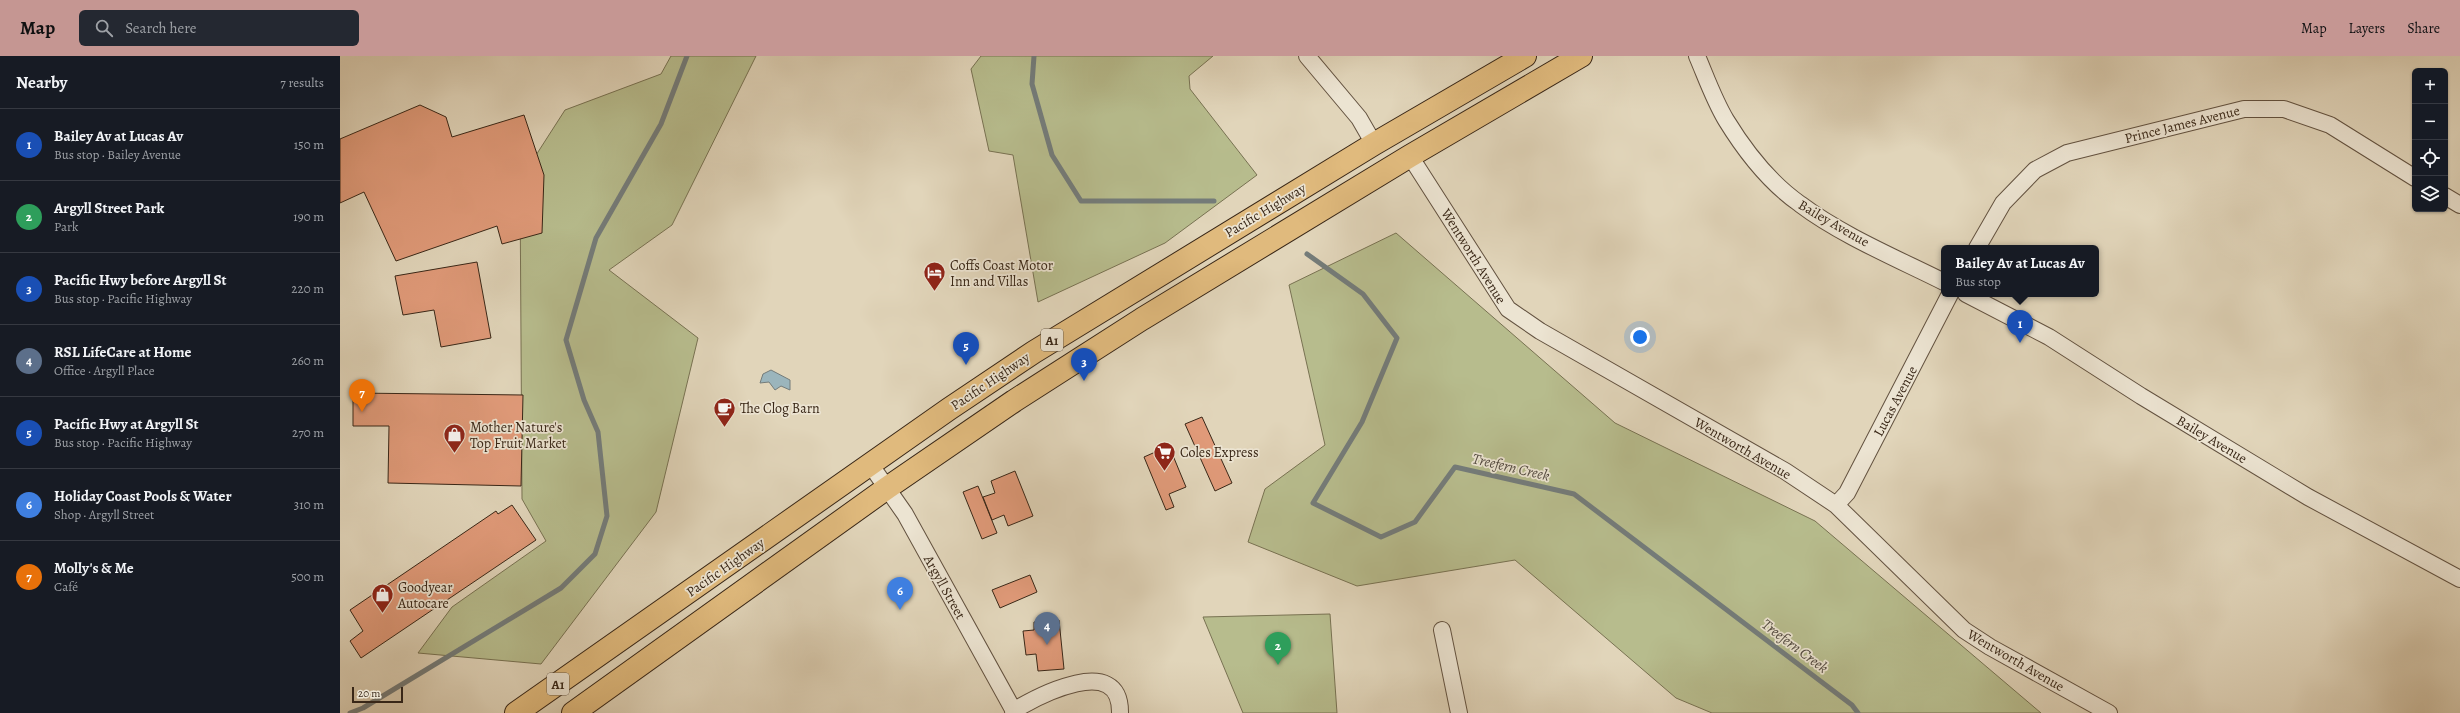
<!DOCTYPE html>
<html lang="en">
<head>
<meta charset="utf-8">
<style>
	body { margin:0; font-family:Alegreya,serif; background:#242831; color:#f1f3f6 }
	.controls { position:absolute; right:12px; top:12px; display:grid; overflow:hidden; border-radius:6px; box-shadow:0 1px 3px #0004 }
	.controls button { width:36px; height:36px; display:grid; place-items:center; padding:0; border:0; border-bottom:1px solid #363941; background:#171b24; color:#f1f3f6; font:20px sans-serif }
	.scale { position:absolute; left:12px; bottom:10px; width:51px; box-sizing:border-box; padding-left:4px; border:2px solid #392717; border-top:0; font-size:11px; line-height:14px; white-space:nowrap; color:#392717; -webkit-text-stroke:3px #ece4d2; paint-order:stroke }
	.you { position:absolute; left:1300px; top:281px; width:14px; height:14px; margin:-10px; border:3px solid #fff; border-radius:50%; background:#1a73e8; box-shadow:0 0 0 6px #1a73e833 }
	.badge { display:grid; place-items:center; width:26px; height:26px; border-radius:50%; background:#c59692; color:#fff; font-size:13px; font-weight:700 }
	.pin { position:absolute; translate:-50% -33px; filter:drop-shadow(0 1px 2px #0008) }
	.pin::after { content:''; position:absolute; top:21px; width:14px; height:12px; background:inherit; clip-path:polygon(0 0,100% 0,50% 100%) }
	.popup { position:absolute; left:1601px; top:189px; width:158px; height:52px; box-sizing:border-box; display:grid; place-content:center; border-radius:6px; background:#171b24; filter:drop-shadow(0 1px 3px #0005); font-size:13px; white-space:nowrap; color:#9ea1a6 }
	.popup b { font-size:15px; color:#f1f3f6 }
	.popup::after { content:''; position:absolute; left:50%; top:100%; margin-left:-8px; border:8px solid transparent; border-top-color:#171b24 }
	.list { margin:0; padding:0; list-style:none }
	h2 { display:flex; justify-content:space-between; align-items:center; height:52px; margin:0; padding:0 16px; font-size:17px }
	h2 small { font-size:13px; font-weight:400; color:#9ea1a6 }
	.list li { display:grid; grid-template-columns:26px 1fr auto; gap:12px; align-items:center; box-sizing:border-box; height:72px; padding:0 16px; border-top:1px solid #363941 }
	.list b { display:block; font-size:15px; white-space:nowrap }
	.list p { margin:0; font-size:13px; white-space:nowrap; color:#9ea1a6 }
	.list em { font-size:13px; font-style:normal; color:#9ea1a6 }
	.icon { flex:none; width:22px; height:22px; fill:none; stroke:currentColor; stroke-width:2; stroke-linecap:round; stroke-linejoin:round }
	.map { position:relative; flex:none; width:2120px; height:657px; overflow:hidden }
	header { display:flex; align-items:center; gap:24px; box-sizing:border-box; height:56px; padding:0 20px; background:#c59692; color:#111 }
	header strong { font-size:19px }
	nav { display:flex; gap:22px; margin-inline-start:auto; font-size:14px }
	.search { width:280px; height:36px; background:#242831; display:flex; align-items:center; gap:10px; box-sizing:border-box; padding:0 14px; border-radius:6px; color:#9ea1a6; font-size:15px }
	main { display:flex }
	aside { flex:1; background:#171b24 }
	.map>svg:first-child { display:block }
</style>
</head>
<body>
<header>
<strong>Map</strong>
<div class="search"><svg class="icon" aria-label="search" viewBox="0 0 24 24"><circle cx="10" cy="10" r="6"/><path d="M15 15l6 6"/></svg>Search here</div>
<nav><a>Map</a><a>Layers</a><a>Share</a></nav>
</header>
<main>
<aside>
<h2>Nearby<small>7 results</small></h2>
<ul class="list">
<li><span class="badge" style="background:#1a4fb4">1</span><div><b>Bailey Av at Lucas Av</b><p>Bus stop · Bailey Avenue</p></div><em>150 m</em></li>
<li><span class="badge" style="background:#2e9e5b">2</span><div><b>Argyll Street Park</b><p>Park</p></div><em>190 m</em></li>
<li><span class="badge" style="background:#1a4fb4">3</span><div><b>Pacific Hwy before Argyll St</b><p>Bus stop · Pacific Highway</p></div><em>220 m</em></li>
<li><span class="badge" style="background:#5c6f8a">4</span><div><b>RSL LifeCare at Home</b><p>Office · Argyll Place</p></div><em>260 m</em></li>
<li><span class="badge" style="background:#1a4fb4">5</span><div><b>Pacific Hwy at Argyll St</b><p>Bus stop · Pacific Highway</p></div><em>270 m</em></li>
<li><span class="badge" style="background:#3f7fe0">6</span><div><b>Holiday Coast Pools &amp; Water</b><p>Shop · Argyll Street</p></div><em>310 m</em></li>
<li><span class="badge" style="background:#e8710a">7</span><div><b>Molly's &amp; Me</b><p>Café</p></div><em>500 m</em></li>
</ul>
</aside>
<div class="map">
<svg width="2120" height="657" viewBox="0 0 2120 657">
	<rect width="100%" height="100%" fill="#e1d5ba"/>
	<filter id="stains"><feTurbulence type="fractalNoise" baseFrequency=".005" numOctaves="4"/><feColorMatrix values="0 0 0 0 .2 0 0 0 0 .09 0 0 0 0 .02 0 0 0 .5 -.17"/></filter>
	<radialGradient id="worn" r=".72"><stop offset=".6" stop-color="#630" stop-opacity="0"/><stop offset="1" stop-color="#630" stop-opacity=".3"/></radialGradient>
	<!-- green -->
	<path fill="#b7bc8d" stroke="#787252" d="M331,0h85l-84,169 -63,45 89,68 -42,174 -115,152 -123,-11 34,-46 94,-66 -24,-42 -2,-319 45,-70 96,-36z
		M641,0h232l-24,20 1,13 67,86 -92,68 -127,59 -25,-147 -24,-4 -18,-82z
		M1056,177l219,190 200,98 226,192h-329l-36,-15 -161,-138 -158,26 -109,-44 17,-53 60,-44 -36,-160z
		M990,558l7,99h-94l-40,-96z"/>
	<!-- water -->
	<path fill="#9bb5bc" stroke="#747c7a" d="M431,314l19,10v10l-9,-4 -6,4 -6,-8 -9,1 3,-9z"/>
	<g fill="none" stroke-linecap="round" stroke-linejoin="round">
		<!-- stream -->
		<path stroke="#747c7a" stroke-width="5" d="M694,0l-2,28 20,71 29,46h133
			M967,198l56,40 34,44 -35,84 -49,81 68,34 34,-15 40,-55 119,27 278,211 6,8
			M10,657l13,-5 198,-120 34,-34 12,-38 -9,-84 -14,-32 -18,-60 30,-102 65,-114 26,-68"/>
	</g>
	<!-- building -->
	<path fill="#e09a79" stroke="#392717" d="M80,49l26,12 6,20 72,-22 20,60 -2,58 -40,11 -5,-18 -101,35 -32,-69 -24,11v-64z
		M137,206l14,76 -50,9 -7,-37 -31,5 -8,-39z
		M13,337l170,2 -2,91 -133,-3 1,-57h-36z
		M862,361l30,66 -17,8 -30,-67z
		M829,390l17,41 -17,7 5,13 -8,3 -22,-53z
		M675,415l18,45 -25,10 -4,-11 -12,5 -9,-23 12,-4 -4,-12z
		M638,430l19,47 -15,6 -19,-47z
		M172,449l24,35 -175,118 -11,-17 13,-10 -13,-21 146,-99 2,3z
		M690,519l7,17 -37,16 -8,-18z
		M719,564l5,49 -26,2 -2,-17 -10,1 -3,-24 11,-1v-8z"/>
	<g fill="none" stroke-linecap="round" stroke-linejoin="round">
		<defs>
			<path id="street" d="M967,0l52,62 15,26
				M1357,0c9,21 17,44 29,64 19,31 44,63 74,84 41,31 98,55 144,78
				M1070,100l98,153 32,22 245,140 51,34 128,125 26,17 119,66
				M2105,140l15,9
				M1637,192l26,-45 32,-33 32,-17 177,-44h40l46,16 85,53
				M1626,238l83,43 92,59 167,101 152,82
				M530,408l35,50 110,199
				M1496,449l11,-12 103,-199
				M1102,574l17,83
				M673,655c25,-15 108,-59 107,2"/>
			<path id="highway" d="M176,657l433,-304 85,-57 340,-208 151,-88
				M233,657l314,-225 127,-87 128,-82 268,-163 171,-100"/>
		</defs>
		<!-- street casing -->
		<use href="#street" stroke="#635240" stroke-width="18"/>
		<!-- highway casing -->
		<use href="#highway" stroke="#392717" stroke-width="24"/>
		<!-- street -->
		<use href="#street" stroke="#ece4d2" stroke-width="16"/>
		<!-- highway -->
		<use href="#highway" stroke="#e0ba7d" stroke-width="22"/>
	</g>
	<!-- icons -->
	<defs>
		<symbol id="hotel-pin" viewBox="-11 -11 22 30"><path d="M0 17L-7.5 6A9.5 9.5 0 1 1 7.5 6Z" fill="#8f2418" stroke="#ece4d2"/><path d="M-6-4.5h1.5V1H6V5H4.5V3h-9V5H-6ZM-4 0a1.8 1.8 0 1 1 3.6 0ZM.5 0V-2.5h3Q6-2.5 6 0Z" fill="#fff"/></symbol>
		<symbol id="cafe-pin" viewBox="-11 -11 22 30"><path d="M0 17L-7.5 6A9.5 9.5 0 1 1 7.5 6Z" fill="#8f2418" stroke="#ece4d2"/><path d="M-5.5-4.5H6V0H3Q3 3.5 0 3.5H-2.5Q-5.5 3.5-5.5 0ZM3-3.2v2h1.7v-2ZM-6 4.5H4V6H-6Z" fill="#fff"/></symbol>
		<symbol id="shop-pin" viewBox="-11 -11 22 30"><path d="M0 17L-7.5 6A9.5 9.5 0 1 1 7.5 6Z" fill="#8f2418" stroke="#ece4d2"/><path d="M-5-2.5h2.3a2.7 3.5 0 0 1 5.4 0H5L5.5 6h-11ZM-1.5-2.5h3a1.5 2.3 0 0 0-3 0Z" fill="#fff"/></symbol>
		<symbol id="supermarket-pin" viewBox="-11 -11 22 30"><path d="M0 17L-7.5 6A9.5 9.5 0 1 1 7.5 6Z" fill="#8f2418" stroke="#ece4d2"/><path d="M-6-5.5h2.5l.6 2H6L4.5 2H-2.5L-4.4-4H-6ZM-1.5 3.2a1.3 1.3 0 1 0 .1 0ZM3 3.2a1.3 1.3 0 1 0 .1 0Z" fill="#fff"/></symbol>
	</defs>
	<g fill-rule="evenodd">
		<use href="#hotel-pin" x="582" y="204" width="25" height="34"/>
		<use href="#cafe-pin" x="372" y="340" width="25" height="34"/>
		<use href="#shop-pin" x="102" y="366" width="25" height="34"/>
		<use href="#supermarket-pin" x="812" y="384" width="25" height="34"/>
		<use href="#shop-pin" x="30" y="526" width="25" height="34"/>
	</g>
	<g text-anchor="middle" stroke-width="3.5" stroke-linejoin="round" paint-order="stroke">
		<!-- shield labels -->
		<g fill="#ece4d2" stroke="#6f604f" stroke-width="1">
			<rect x="701" y="273" width="22" height="22" rx="3"/>
			<rect x="207" y="617" width="22" height="22" rx="3"/>
		</g>
		<g font-size="13" font-weight="bold" fill="#392717">
			<text x="712" y="289">A1</text>
			<text x="218" y="633">A1</text>
		</g>
		<!-- street labels -->
		<g font-size="14" fill="#392717" stroke="#ece4d2">
			<text transform="translate(1842 68) rotate(-14)" y="5">Prince James Avenue</text>
			<text transform="translate(925 154) rotate(-31)" y="5">Pacific Highway</text>
			<text transform="translate(1494 167) rotate(30)" y="5">Bailey Avenue</text>
			<text transform="translate(1134 200) rotate(58)" y="5">Wentworth Avenue</text>
			<text transform="translate(650 325) rotate(-34)" y="5">Pacific Highway</text>
			<text transform="translate(1555 345) rotate(-62)" y="5">Lucas Avenue</text>
			<text transform="translate(1872 383) rotate(31)" y="5">Bailey Avenue</text>
			<text transform="translate(1403 392) rotate(30)" y="5">Wentworth Avenue</text>
			<text transform="translate(385 511) rotate(-35)" y="5">Pacific Highway</text>
			<text transform="translate(605 531) rotate(61)" y="5">Argyll Street</text>
			<text transform="translate(1676 604) rotate(30)" y="5">Wentworth Avenue</text>
		</g>
		<!-- poi labels -->
		<g font-size="14" fill="#392717" stroke="#ece4d2" text-anchor="start">
			<text x="610" y="214">Coffs Coast Motor<tspan x="610" dy="16">Inn and Villas</tspan></text>
			<text x="400" y="357">The Clog Barn</text>
			<text x="130" y="376">Mother Nature's<tspan x="130" dy="16">Top Fruit Market</tspan></text>
			<text x="840" y="401">Coles Express</text>
			<text x="58" y="536">Goodyear<tspan x="58" dy="16">Autocare</tspan></text>
		</g>
		<!-- water labels -->
		<g font-size="15" font-style="italic" fill="#524a40" stroke="#ece4d2">
			<text transform="translate(1171 411) rotate(13)" y="5">Treefern Creek</text>
			<text transform="translate(1455 590) rotate(37)" y="5">Treefern Creek</text>
		</g>
	</g>
	<rect width="100%" height="100%" filter="url(#stains)"/>
	<rect width="100%" height="100%" fill="url(#worn)"/>
</svg>
<div class="controls">
<button>+</button>
<button>−</button>
<button><svg class="icon" aria-label="locate" viewBox="0 0 24 24"><circle cx="12" cy="12" r="6"/><path d="M12 2v4M12 18v4M2 12h4M18 12h4"/></svg></button>
<button><svg class="icon" aria-label="layers" viewBox="0 0 24 24"><path d="M12 4l9 5-9 5-9-5zM3 14l9 5 9-5"/></svg></button>
</div>
<div class="scale">20 m</div>
<div class="you"></div>
<div class="pin badge" style="left:1680px;top:287px;background:#1a4fb4">1</div>
<div class="popup"><b>Bailey Av at Lucas Av</b>Bus stop</div>
<div class="pin badge" style="left:938px;top:609px;background:#2e9e5b">2</div>
<div class="pin badge" style="left:744px;top:325px;background:#1a4fb4">3</div>
<div class="pin badge" style="left:707px;top:589px;background:#5c6f8a">4</div>
<div class="pin badge" style="left:626px;top:309px;background:#1a4fb4">5</div>
<div class="pin badge" style="left:560px;top:554px;background:#3f7fe0">6</div>
<div class="pin badge" style="left:22px;top:356px;background:#e8710a">7</div>
</div>
</main>
</body>
</html>
